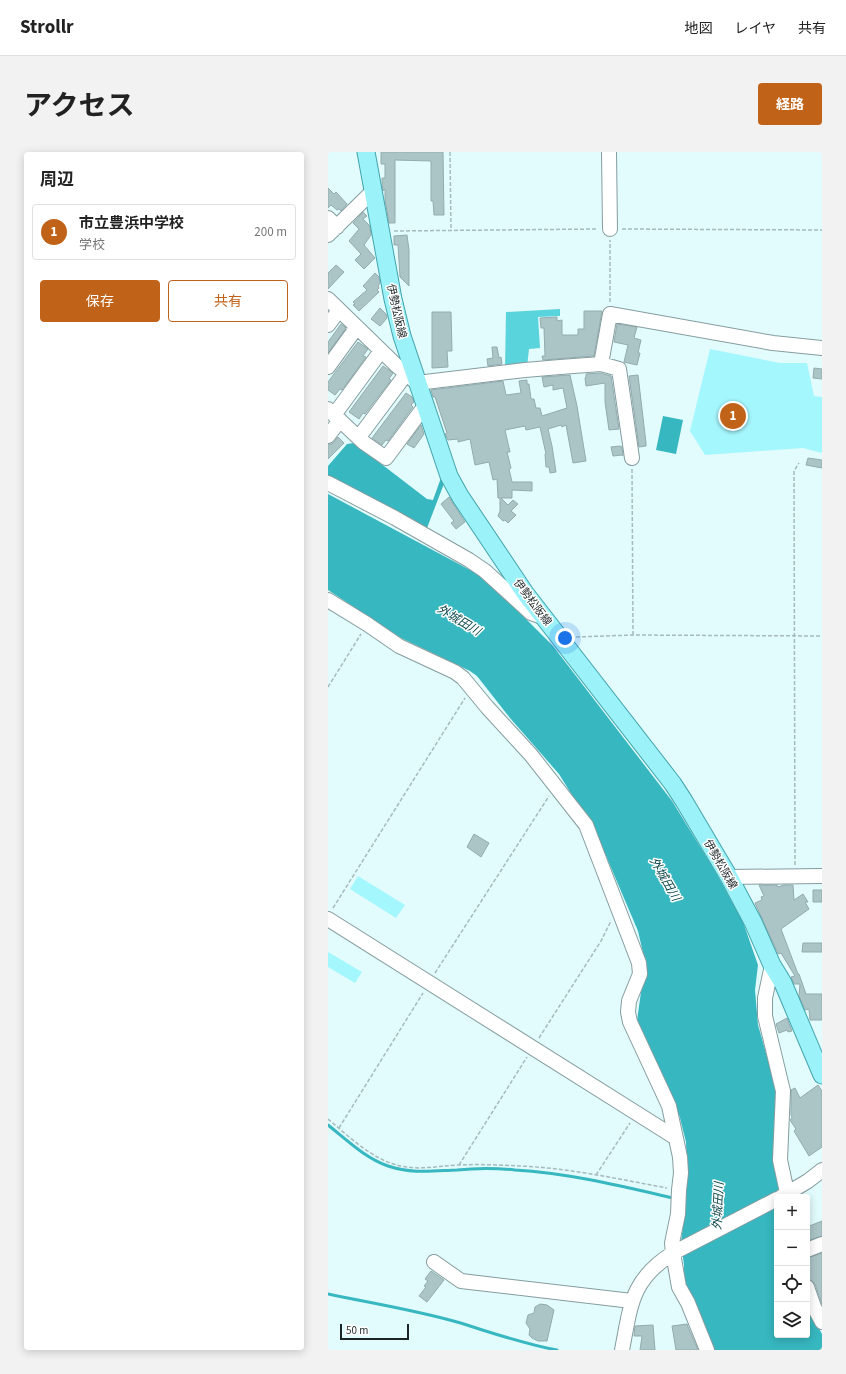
<!DOCTYPE html>
<html lang="ja">
<head>
<meta charset="utf-8">
<style>
	body { margin:0; font-family:"Source Sans 3","Noto Sans JP",sans-serif; background:#f2f2f2; color:#222 }
	.controls { position:absolute; right:12px; bottom:12px; display:grid; overflow:hidden; border-radius:4px; box-shadow:0 2px 10px #0003 }
	.controls button { width:36px; height:36px; display:grid; place-items:center; padding:0; border:0; border-bottom:1px solid #e0e0e0; background:#fff; color:#222; font:20px sans-serif }
	.scale { position:absolute; left:12px; bottom:10px; width:69px; box-sizing:border-box; padding-left:4px; border:2px solid #1c2526; border-top:0; font-size:11px; line-height:14px; white-space:nowrap; color:#1c2526; -webkit-text-stroke:3px #fff; paint-order:stroke }
	.you { position:absolute; left:237px; top:486px; width:14px; height:14px; margin:-10px; border:3px solid #fff; border-radius:50%; background:#1a73e8; box-shadow:0 0 0 6px #1a73e833 }
	.badge { display:grid; place-items:center; width:26px; height:26px; border-radius:50%; background:#c16219; color:#fff; font-size:13px; font-weight:700 }
	.pin { position:absolute; translate:-50% -50%; border:2px solid #fff; box-shadow:0 1px 4px #0006 }
	.list { margin:0; padding:0; list-style:none }
	h2 { display:flex; justify-content:space-between; align-items:center; height:52px; margin:0; padding:0 16px; font-size:17px }
	h2 small { font-size:13px; font-weight:400; color:#767676 }
	.list li { display:grid; grid-template-columns:26px 1fr auto; gap:12px; align-items:center; box-sizing:border-box; height:56px; margin:0 8px 8px; padding:0 8px; border:1px solid #e0e0e0; border-radius:4px }
	.list b { display:block; font-size:15px; white-space:nowrap }
	.list p { margin:0; font-size:13px; white-space:nowrap; color:#767676 }
	.list em { font-size:13px; font-style:normal; color:#767676 }
	.actions { display:flex; gap:8px; padding:12px 16px }
	.actions a { flex:1; padding:9px 0; border:1px solid #c16219; border-radius:4px; text-align:center; font-size:14px; color:#c16219 }
	.actions .main { background:#c16219; color:#fff }
	.icon { flex:none; width:22px; height:22px; fill:none; stroke:currentColor; stroke-width:2; stroke-linecap:round; stroke-linejoin:round }
	.map { position:relative; flex:none; width:494px; height:1198px; overflow:hidden; border-radius:4px }
	header { display:flex; align-items:center; gap:24px; box-sizing:border-box; height:56px; padding:0 20px; background:#fff; border-bottom:1px solid #e0e0e0 }
	header strong { font-size:19px }
	nav { display:flex; gap:22px; margin-inline-start:auto; font-size:14px }
	.intro { display:flex; align-items:center; justify-content:space-between; box-sizing:border-box; height:96px; padding:0 24px }
	h1 { margin:0; font-size:28px }
	.button { padding:10px 18px; border-radius:4px; background:#c16219; color:#fff; font-size:14px; font-weight:700 }
	main { display:flex; gap:24px; padding:0 24px }
	aside { flex:1; background:#fff; border-radius:4px; box-shadow:0 2px 10px #0003 }
	.map>svg:first-child { display:block }
</style>
</head>
<body>
<header>
<strong>Strollr</strong>
<nav><a>地図</a><a>レイヤ</a><a>共有</a></nav>
</header>
<div class="intro"><h1>アクセス</h1><a class="button">経路</a></div>
<main>
<aside>
<h2>周辺<small></small></h2>
<ul class="list">
<li><span class="badge">1</span><div><b>市立豊浜中学校</b><p>学校</p></div><em>200 m</em></li>
</ul>
<div class="actions"><a class="main">保存</a><a>共有</a></div>
</aside>
<div class="map">
<svg width="494" height="1198" viewBox="0 0 494 1198">
	<rect width="100%" height="100%" fill="#e2fbfd"/>
	<!-- green -->
	<path fill="#a5f7fe" d="M382,197l70,14h27l7,33 8,1v56l-19,-5 -98,7 -15,-24z
		M30,724l47,29 -9,13 -46,-29z
		M0,800l34,20 -7,11 -27,-16z"/>
	<!-- forest -->
	<path fill="#59d3dc" d="M232,157v7l-22,1 2,31 -11,1 -2,18 -22,3 1,-58z"/>
	<!-- water -->
	<path fill="#37b7c0" d="M335,264l20,4 -7,34 -20,-4z
		M26,291l73,56 6,1 9,-25 3,6 -18,47 -99,-52v-10l19,-22z
		M0,342l157,84 68,68 119,155 43,70 28,51 15,43 -3,25 3,35 19,66 -3,71 6,35h-3v138h30v-29l15,28v16h-108l-17,-42 -13,-22v-21l-3,-23 5,-40 -2,-3 2,-1 1,-27 -1,-29 -6,-24 -5,-14 -38,-83 4,-29 6,-22 -9,-39 -40,-94 -39,-63 -49,-56 -33,-42 -7,-5 -69,-33 -73,-48z"/>
	<g fill="none" stroke-linecap="round" stroke-linejoin="round">
		<!-- stream -->
		<path stroke="#37b7c0" stroke-width="3" d="M0,973c19,15 37,33 60,41 24,8 44,5 69,4 18,-2 40,-2 58,0 53,3 106,16 158,28
			M0,1142c43,9 87,16 129,28 33,10 66,22 100,28"/>
	</g>
	<!-- building -->
	<path fill="#abc4c5" stroke="#94abad" d="M53,0h62l1,63h-10l-1,-14h-2v-40l-36,-1v63h-6l-4,-23v-11l-2,2 -1,-6v-7h3v-14h-4z
		M0,36l6,6 2,-2 11,12 -6,7 -2,-2 -2,1 -6,-5 -3,3z
		M35,60l4,4 -4,3 7,7 1,9 -7,10 11,13 -11,11 -9,-9 6,-6 -12,-13 10,-12 -6,-6z
		M79,83l2,15v36l-9,-9 -2,-32h-4v-9z
		M8,113l8,7 -16,17v-16z
		M47,121l4,4 1,6 -2,3 1,2 -2,2 2,2 -20,19 -6,-6 2,-1 -2,-2 14,-12 -4,-4z
		M52,156l6,6 1,4 -7,8 -9,-7z
		M256,159h18l-8,45 -51,4 -1,-4h3l-1,-28h-3l-1,-10 17,-1v4l5,-1v15h16v-6h6z
		M104,160h19l1,39h-5l1,16 -16,1z
		M13,172l5,4 -18,25v-11z
		M289,172l20,3 -3,11 7,2 -3,13h2l-3,12 -13,-3 4,-17 -14,-3z
		M30,190l10,7 -5,7 3,1 -24,33 -2,-1 -5,6 -7,-5v-8z
		M164,195h5l2,11 2,-1 1,7 -14,2 -1,-7 6,-1z
		M55,214l10,7 -4,6 2,1 -26,34 -2,-1 -4,6 -10,-7z
		M486,216l8,1v10l-9,-1z
		M272,221l11,3 8,53 -10,1 -4,-28v-19l-19,3 -1,-8 1,-1v-3z
		M242,223l7,31 9,55 -13,2 -7,-38 -4,2 -1,-2 -13,4 4,17 4,26 -6,1 -1,-6h-3l-1,-13h1l-6,-27 -14,3 -1,-4 -20,4 5,22h-3l4,16 -2,1 3,13h20v9l-20,-1v8h-11l7,7 5,-5 5,4 -7,7 5,4 -8,8 -3,-3 -2,1 -5,-5 2,-5v-13h-2l-1,-19 -4,1 -4,-18 -14,3 -5,-26 -12,3v-3l-10,1 -3,-6 2,-1 -12,-36h-2l-2,-7 72,-9 3,14 15,-2 -2,-12 8,-1v4h2l2,15h3l2,9h4l2,8 25,-8 -4,-20 -10,2v-5l-9,2 -2,-10z
		M310,223l8,68v3l-7,1 -10,-71z
		M78,241l6,4 2,5 -3,3 2,2 -25,34 -2,-1 -4,5 -10,-7z
		M93,273l3,9 -10,14 -7,-4z
		M10,285l6,6 -16,16v-15h4z
		M292,294l2,1 1,9 -1,-1 -9,1 -2,-9z
		M480,306l14,2v8l-16,-3z
		M121,345l16,25 -9,7 -5,-6 3,-2 -13,-17z
		M146,682l15,9 -8,14 -14,-10z
		M431,733h18l1,2 6,-2h9l1,15 9,-6 5,8h-3l4,7 -28,20 17,45h1l7,20h16v26h-12l-1,-11 -4,1 -6,-14 1,-12h-6l-3,-7 4,-1 -14,-23 -3,1 -23,-51 7,-3 -1,-3 3,-1z
		M485,738h9v12h-9z
		M475,791h19v9h-20z
		M459,866l5,13 -4,1 -1,-2 -8,3 -3,-9z
		M490,933l4,6v56l-13,9 -15,-25 2,-2 -6,-9 2,-2 -1,-4v-24l4,-2 5,10z
		M494,1069v15l-15,5v-14z
		M494,1101v51l-7,-20 -6,-5 -2,-5v-16z
		M103,1119l13,9 -17,22 -8,-6 7,-9 -2,-1 4,-5 -3,-2z
		M212,1152l7,1 7,5 -7,31h-9l-6,-3 -3,-3 1,-6 -4,-6 2,-8 6,-2 1,-6z
		M359,1172l1,3 10,23h-22l-4,-24z
		M325,1173l2,25h-15l2,-14h-8l1,-10z"/>
	<g fill="none" stroke-linecap="round" stroke-linejoin="round">
		<defs>
			<path id="minor" d="M281,0l1,77
				M0,66l9,9
				M0,83l46,-45
				M0,147l69,67 20,17 108,-13 35,-3 41,-3 18,5 13,89
				M0,173l11,-15
				M273,212l9,-50 163,29 49,5
				M0,215l29,-40
				M0,257l35,33 23,16 35,-47 5,-3
				M6,263l47,-64
				M0,284l12,-16
				M31,285l47,-63
				M0,331l67,35 74,42 16,11 46,42 11,4
				M0,448l39,24 32,22 56,26 8,6 24,29 44,48 55,70 53,138 1,11 -11,27 -1,11 2,10 39,84 11,51 1,16 -2,17 -1,24 -6,29 1,10
				M401,725l93,-1
				M0,767l348,219
				M444,813l-7,33v18l18,75 -3,69 8,37
				M453,1045l27,-16 14,-11
				M350,1098l-5,3 6,34 9,16 19,47
				M479,1098l15,-6
				M106,1110l27,19 171,20
				M479,1135l7,20 8,15
				M294,1198c9,-46 9,-70 51,-97l104,-54"/>
			<path id="major" d="M38,0l27,147 9,37 47,140 11,20 65,97 148,191 11,17 45,76 24,45 19,43 11,18 39,92"/>
		</defs>
		<!-- minor casing -->
		<use href="#minor" stroke="#869d9f" stroke-width="16"/>
		<!-- major casing -->
		<use href="#major" stroke="#43a4ac" stroke-width="19"/>
		<!-- path -->
		<path stroke="#a6babc" stroke-width="1.5" stroke-dasharray="4 2" stroke-linecap="butt" d="M122,0l1,78
			M294,77l200,1
			M66,79l204,-2
			M282,150v-62
			M304,317l1,166
			M248,485l57,-2 189,1
			M0,535l33,-53
			M467,713l-1,-394 5,-8
			M5,756l132,-210
			M107,821l114,-177
			M211,886l62,-97 9,-18v-3
			M0,967c19,16 39,35 62,44 26,9 43,3 69,2 20,-1 41,0 61,1 49,2 98,13 147,22
			M11,976l84,-135
			M131,1013l68,-108
			M268,1023l34,-52"/>
		<!-- minor -->
		<use href="#minor" stroke="#fff" stroke-width="14"/>
		<!-- major -->
		<use href="#major" stroke="#9bf2f8" stroke-width="17"/>
	</g>
	<g text-anchor="middle" stroke-width="3" stroke-linejoin="round" paint-order="stroke">
		<!-- street labels -->
		<g font-size="11" fill="#1c2526" stroke="#fff">
			<text transform="translate(69 159) rotate(77)" y="4">伊勢松阪線</text>
			<text transform="translate(205 450) rotate(53)" y="4">伊勢松阪線</text>
			<text transform="translate(393 712) rotate(60)" y="4">伊勢松阪線</text>
		</g>
		<!-- water labels -->
		<g font-size="12" font-style="italic" fill="#12494d" stroke="#fff">
			<text transform="translate(131 468) rotate(31)" y="4">外城田川</text>
			<text transform="translate(337 727) rotate(60)" y="4">外城田川</text>
			<text transform="translate(390 1054) rotate(-87)" y="4">外城田川</text>
		</g>
	</g>
</svg>
<div class="controls">
<button>+</button>
<button>−</button>
<button><svg class="icon" aria-label="locate" viewBox="0 0 24 24"><circle cx="12" cy="12" r="6"/><path d="M12 2v4M12 18v4M2 12h4M18 12h4"/></svg></button>
<button><svg class="icon" aria-label="layers" viewBox="0 0 24 24"><path d="M12 4l9 5-9 5-9-5zM3 14l9 5 9-5"/></svg></button>
</div>
<div class="scale">50 m</div>
<div class="you"></div>
<div class="pin badge" style="left:405px;top:264px">1</div>
</div>
</main>
</body>
</html>
